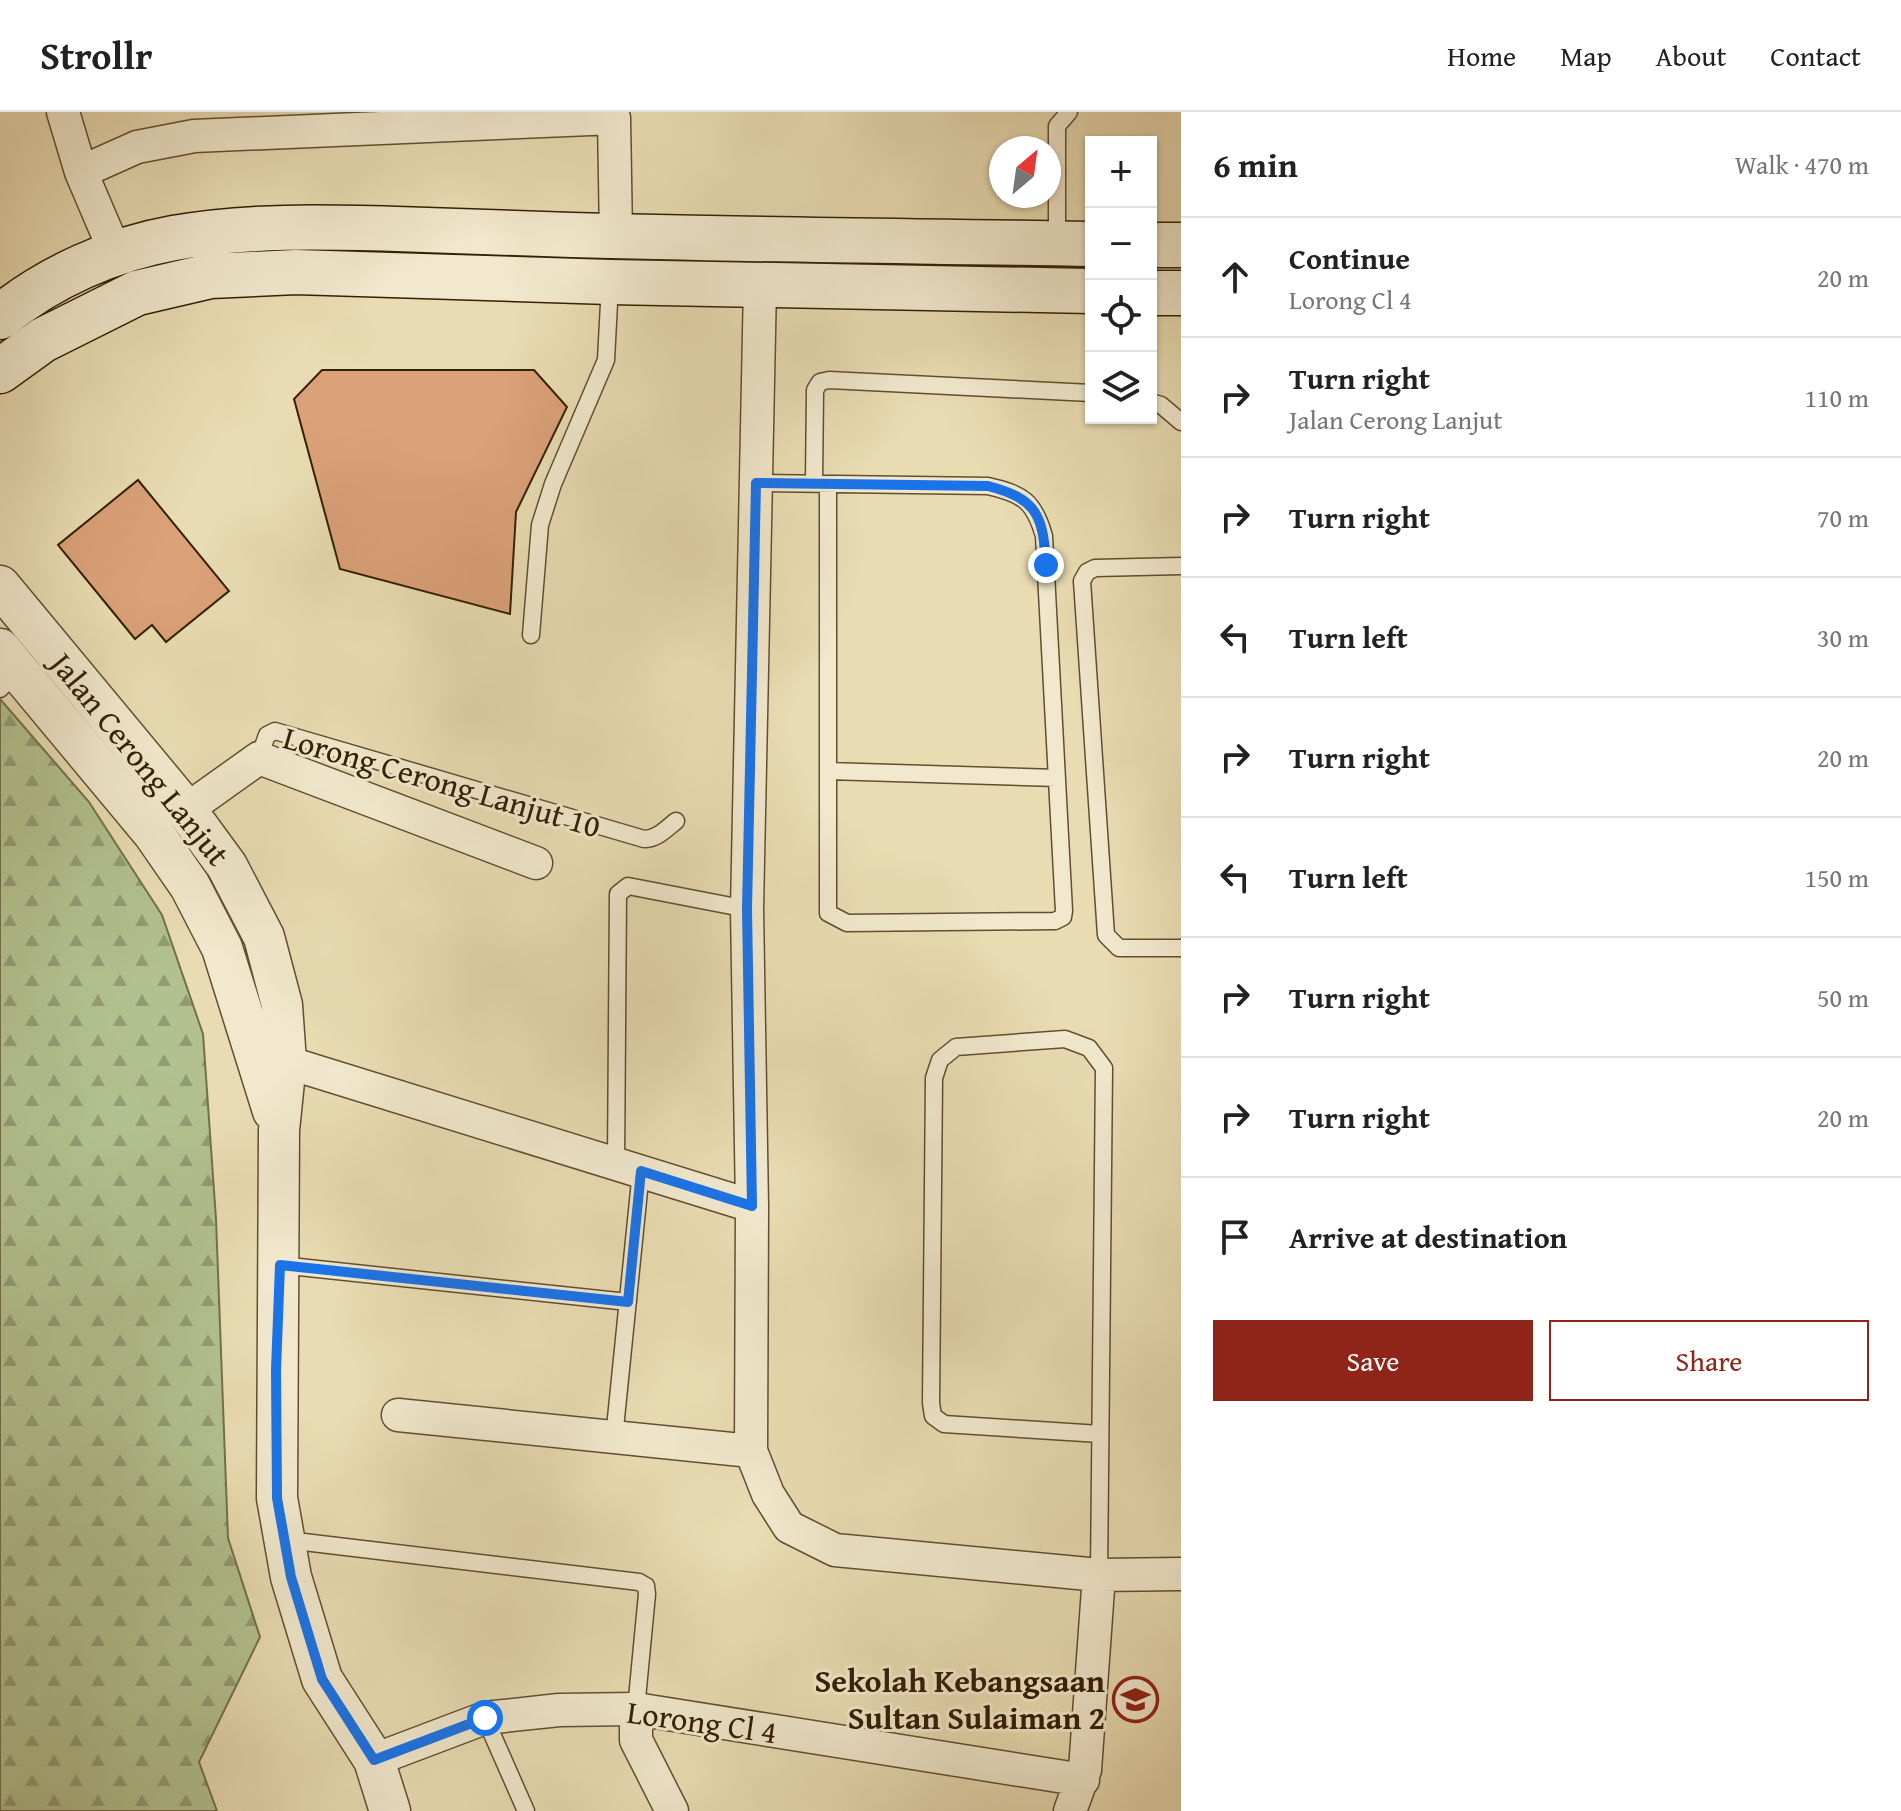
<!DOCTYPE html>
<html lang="en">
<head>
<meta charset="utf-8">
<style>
	body { margin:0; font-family:"Gentium Book Plus",serif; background:#f6f6f6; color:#222 }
	.controls { position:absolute; right:24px; top:24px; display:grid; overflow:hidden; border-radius:0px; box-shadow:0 2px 6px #0004 }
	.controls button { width:72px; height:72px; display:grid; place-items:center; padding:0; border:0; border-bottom:2px solid #e0e0e0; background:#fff; color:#222; font:40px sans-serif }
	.compass { position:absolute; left:989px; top:24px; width:72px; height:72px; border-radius:50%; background:#fff; box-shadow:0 2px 6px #0004; rotate:29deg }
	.stop { position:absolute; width:24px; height:24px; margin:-18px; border:6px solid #1a73e8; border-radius:50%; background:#fff }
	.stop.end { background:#1a73e8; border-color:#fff; box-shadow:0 2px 8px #0008 }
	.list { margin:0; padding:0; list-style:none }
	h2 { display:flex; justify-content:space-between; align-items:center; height:104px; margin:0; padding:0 32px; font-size:34px }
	h2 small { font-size:26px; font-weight:400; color:#767676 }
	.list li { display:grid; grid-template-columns:52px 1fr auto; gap:24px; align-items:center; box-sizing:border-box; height:120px; padding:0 32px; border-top:2px solid #e0e0e0 }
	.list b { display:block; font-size:30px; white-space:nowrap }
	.list p { margin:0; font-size:26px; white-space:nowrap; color:#767676 }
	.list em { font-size:26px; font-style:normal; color:#767676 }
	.actions { display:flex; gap:16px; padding:24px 32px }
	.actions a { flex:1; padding:18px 0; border:2px solid #8f2418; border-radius:0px; text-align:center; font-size:28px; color:#8f2418 }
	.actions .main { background:#8f2418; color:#fff }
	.icon { flex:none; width:44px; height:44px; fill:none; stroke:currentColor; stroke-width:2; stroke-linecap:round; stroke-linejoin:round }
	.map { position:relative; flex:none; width:1181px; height:1699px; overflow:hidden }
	header { display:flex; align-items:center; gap:48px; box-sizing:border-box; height:112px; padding:0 40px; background:#fff; border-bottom:2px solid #e0e0e0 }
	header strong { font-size:38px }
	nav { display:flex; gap:44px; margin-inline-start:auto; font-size:28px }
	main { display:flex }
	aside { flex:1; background:#fff }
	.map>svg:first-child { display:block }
</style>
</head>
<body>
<header>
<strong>Strollr</strong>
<nav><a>Home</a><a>Map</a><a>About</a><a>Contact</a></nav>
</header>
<main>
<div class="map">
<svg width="1181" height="1699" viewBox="0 0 1181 1699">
	<defs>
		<pattern id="forest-firs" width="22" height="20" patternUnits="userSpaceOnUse" patternTransform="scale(2)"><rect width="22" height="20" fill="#b2c18f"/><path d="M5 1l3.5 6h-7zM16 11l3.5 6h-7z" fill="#929c73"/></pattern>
	</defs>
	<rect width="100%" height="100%" fill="#e9dcb2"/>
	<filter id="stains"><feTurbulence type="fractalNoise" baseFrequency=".0025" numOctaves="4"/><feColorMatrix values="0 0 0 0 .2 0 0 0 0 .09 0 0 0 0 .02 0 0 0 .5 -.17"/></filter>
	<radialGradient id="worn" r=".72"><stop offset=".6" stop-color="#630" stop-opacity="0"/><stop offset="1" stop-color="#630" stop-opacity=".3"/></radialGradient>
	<!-- forest -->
	<path fill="url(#forest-firs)" stroke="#73704a" stroke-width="2" d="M0,587l89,103 73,113 41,119 13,185 12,319 32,99 -61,125 18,49h-217z"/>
	<!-- building -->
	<path fill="#dba179" stroke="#342005" stroke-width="2" d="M322,258h212l33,37 -51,105 -6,102 -170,-45 -46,-170z
		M138,368l91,111 -63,51 -14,-17 -17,14 -77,-94z"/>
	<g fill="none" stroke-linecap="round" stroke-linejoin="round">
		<defs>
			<path id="service" d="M1057,130v-116l12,-14
				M1151,290l10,3 20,17
				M756,371l232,3c35,8 46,15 56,50l20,375 -1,6 -8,4 -208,2 -19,-10v-429
				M814,371l1,-93 5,-8 9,-2 262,13
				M1181,454l-86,2 -8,4 -5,9 24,354 13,13h62
				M531,523l9,-110 13,-41 53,-124 4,-76
				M0,577l17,-18
				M259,646l8,-23 8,-4 369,108c13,0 22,-10 32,-18
				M828,659l229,7
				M616,1051l2,-269 10,-8 119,23
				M280,1153l348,37
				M614,1326l27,-267
				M287,1428l352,42 7,4 1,8 -11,115
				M1099,1463l5,-507 -15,-20 -24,-9 -109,8 -16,13 -6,18 -3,325 2,13 11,8 156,10
				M485,1606l41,93"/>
			<path id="minor" d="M63,0l18,60 35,82
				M81,60l56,-25 57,-11 420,-18 2,118
				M186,698l73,-52 277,105
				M286,950l466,144
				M398,1303l353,36 1,-245 -5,-297 13,-624
				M751,1339l17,43 21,33 46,23 264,25 82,-1
				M636,1597v31l36,71
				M374,1648l111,-42 74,-8 77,-1 447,71
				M1070,1699l15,-41 14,-195"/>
			<path id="tertiary" d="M0,474l186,224 41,56 37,71 18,68 4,57 -7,68 -2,368 14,79 31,102 52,81 16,51
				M0,537l154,185 36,52 32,62 51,163"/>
			<path id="secondary" d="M1151,133h30
				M1151,181h30
				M0,205c49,-40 112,-68 174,-79 74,-13 148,-11 223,-9 58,2 116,4 175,6 173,5 346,6 519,9
				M0,259l43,-31 94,-47 73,-17 86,-4 314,10 481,9"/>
		</defs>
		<!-- service casing -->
		<use href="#service" stroke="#614f30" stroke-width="19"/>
		<!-- minor casing -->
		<use href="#minor" stroke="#614f30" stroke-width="35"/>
		<!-- tertiary casing -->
		<use href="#tertiary" stroke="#614f30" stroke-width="43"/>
		<!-- secondary casing -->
		<use href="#secondary" stroke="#342005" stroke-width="47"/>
		<!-- service -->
		<use href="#service" stroke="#f1e8cd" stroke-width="16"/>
		<!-- minor -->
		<use href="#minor" stroke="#f1e8cd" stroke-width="32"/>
		<!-- tertiary -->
		<use href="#tertiary" stroke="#f1e8cd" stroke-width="40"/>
		<!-- secondary -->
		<use href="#secondary" stroke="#f1e8cd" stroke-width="44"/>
	</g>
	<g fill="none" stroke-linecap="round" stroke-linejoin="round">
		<!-- route -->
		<path stroke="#1a73e8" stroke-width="10" d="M485,1606l-111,42 -52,-81 -31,-102 -14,-79 -1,-128 4,-105 348,37 13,-131 111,35 -5,-297 9,-426 232,3c50,13 55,30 58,79"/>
	</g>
	<!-- icons -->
	<defs>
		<symbol id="school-ring" viewBox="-11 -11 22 22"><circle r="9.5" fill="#f1e8cd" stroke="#8f2418" stroke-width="1.5"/><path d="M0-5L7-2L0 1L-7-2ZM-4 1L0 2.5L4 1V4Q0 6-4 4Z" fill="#8f2418"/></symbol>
	</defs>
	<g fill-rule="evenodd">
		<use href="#school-ring" x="1110" y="1562" width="51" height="51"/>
	</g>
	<g text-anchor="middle" stroke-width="6" stroke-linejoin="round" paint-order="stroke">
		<!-- street labels -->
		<g font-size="32" fill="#342005" stroke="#f1e8cd">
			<text transform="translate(140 647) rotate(51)" y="11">Jalan Cerong Lanjut</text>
			<text transform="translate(442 670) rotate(16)" y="11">Lorong Cerong Lanjut 10</text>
			<text transform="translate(702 1610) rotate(8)" y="11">Lorong Cl 4</text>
		</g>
		<!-- poi labels -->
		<g font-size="32" font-weight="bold" fill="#342005" stroke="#f1e8cd" text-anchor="end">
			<text x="1105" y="1580">Sekolah Kebangsaan<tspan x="1105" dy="37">Sultan Sulaiman 2</tspan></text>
		</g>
	</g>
	<rect width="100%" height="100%" filter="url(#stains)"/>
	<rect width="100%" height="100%" fill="url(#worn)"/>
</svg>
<div class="controls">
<button>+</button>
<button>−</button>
<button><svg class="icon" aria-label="locate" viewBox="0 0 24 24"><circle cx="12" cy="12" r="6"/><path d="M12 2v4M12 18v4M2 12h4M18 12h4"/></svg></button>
<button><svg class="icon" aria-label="layers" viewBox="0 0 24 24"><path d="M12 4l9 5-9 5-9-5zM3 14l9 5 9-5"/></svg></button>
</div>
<svg class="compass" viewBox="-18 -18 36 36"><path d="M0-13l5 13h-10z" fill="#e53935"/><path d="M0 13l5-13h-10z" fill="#767676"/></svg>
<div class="stop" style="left:485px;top:1606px"></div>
<div class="stop end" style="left:1046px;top:453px"></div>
</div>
<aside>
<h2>6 min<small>Walk · 470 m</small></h2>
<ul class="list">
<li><svg class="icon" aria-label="ahead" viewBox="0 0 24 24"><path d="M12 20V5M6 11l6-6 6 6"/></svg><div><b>Continue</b><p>Lorong Cl 4</p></div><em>20 m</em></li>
<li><svg class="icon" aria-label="right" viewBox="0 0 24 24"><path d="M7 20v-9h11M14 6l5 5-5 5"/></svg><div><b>Turn right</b><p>Jalan Cerong Lanjut</p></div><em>110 m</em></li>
<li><svg class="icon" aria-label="right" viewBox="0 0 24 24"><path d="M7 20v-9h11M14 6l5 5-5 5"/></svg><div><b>Turn right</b></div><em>70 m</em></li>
<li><svg class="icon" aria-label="left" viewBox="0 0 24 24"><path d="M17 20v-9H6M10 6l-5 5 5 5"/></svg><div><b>Turn left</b></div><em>30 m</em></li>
<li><svg class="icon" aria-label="right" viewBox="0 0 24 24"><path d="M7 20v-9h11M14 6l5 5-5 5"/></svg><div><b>Turn right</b></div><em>20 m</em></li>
<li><svg class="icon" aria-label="left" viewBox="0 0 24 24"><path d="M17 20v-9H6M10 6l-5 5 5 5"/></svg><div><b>Turn left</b></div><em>150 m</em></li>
<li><svg class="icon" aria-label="right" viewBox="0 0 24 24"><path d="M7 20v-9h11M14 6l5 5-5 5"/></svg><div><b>Turn right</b></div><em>50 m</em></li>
<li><svg class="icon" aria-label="right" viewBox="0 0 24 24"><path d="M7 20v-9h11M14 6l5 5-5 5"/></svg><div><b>Turn right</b></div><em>20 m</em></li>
<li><svg class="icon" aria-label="arrive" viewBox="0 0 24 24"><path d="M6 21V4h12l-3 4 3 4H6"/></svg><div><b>Arrive at destination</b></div></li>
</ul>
<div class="actions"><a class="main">Save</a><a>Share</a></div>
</aside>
</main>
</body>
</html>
